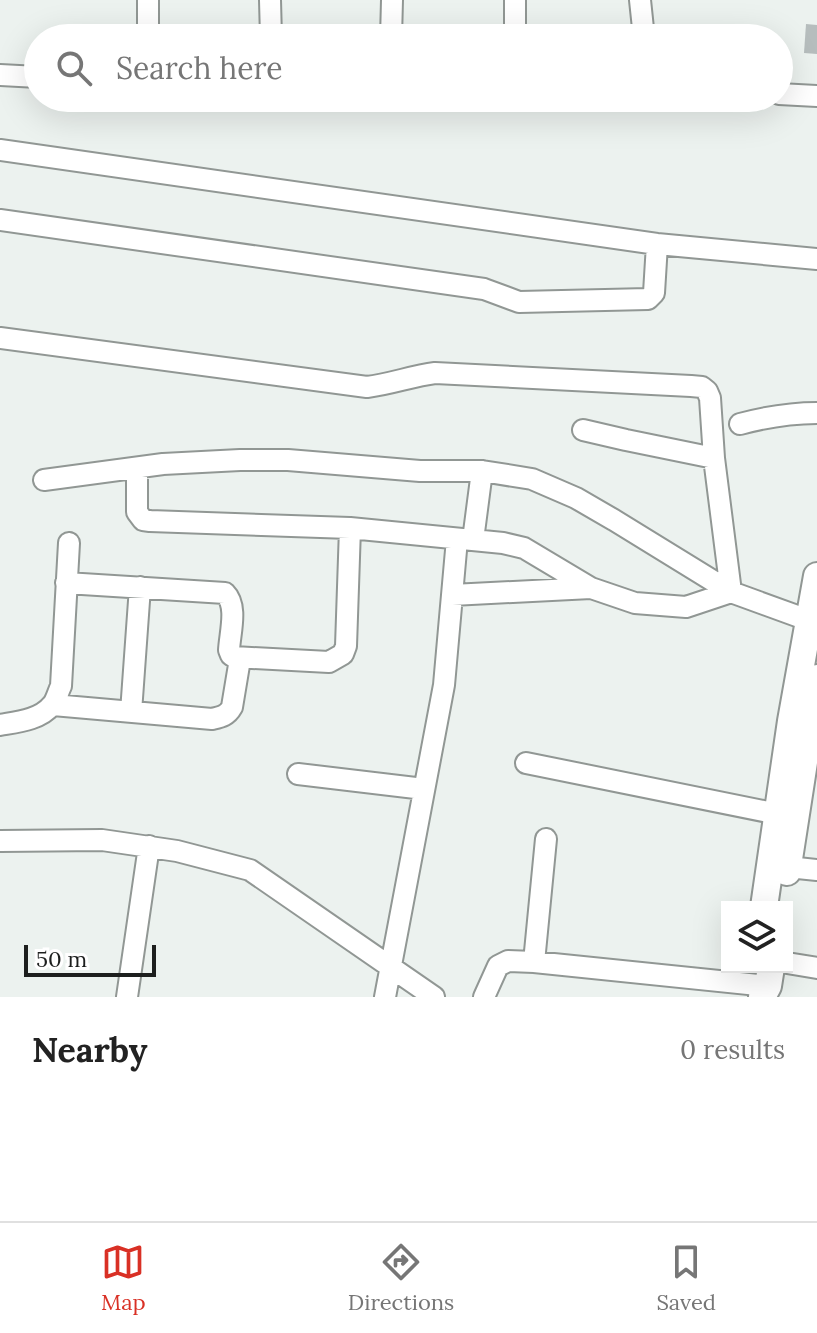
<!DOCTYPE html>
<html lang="en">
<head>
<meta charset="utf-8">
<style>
	body { margin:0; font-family:Lora,serif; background:#f6f6f6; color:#222 }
	.controls { position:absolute; right:24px; bottom:24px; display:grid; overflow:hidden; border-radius:0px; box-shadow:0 8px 32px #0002 }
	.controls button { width:72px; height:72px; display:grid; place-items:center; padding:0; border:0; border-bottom:2px solid #e0e0e0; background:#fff; color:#222; font:40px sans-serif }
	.scale { position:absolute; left:24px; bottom:20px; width:132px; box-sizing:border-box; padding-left:8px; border:4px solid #1d1f1e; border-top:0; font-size:22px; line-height:28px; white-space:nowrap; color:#1d1f1e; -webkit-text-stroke:6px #fff; paint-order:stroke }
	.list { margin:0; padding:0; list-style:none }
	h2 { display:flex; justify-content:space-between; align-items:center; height:104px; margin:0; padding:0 32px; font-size:34px }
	h2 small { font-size:26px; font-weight:400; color:#767676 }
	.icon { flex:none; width:44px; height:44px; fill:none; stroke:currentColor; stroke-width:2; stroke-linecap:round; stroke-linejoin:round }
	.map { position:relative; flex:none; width:817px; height:997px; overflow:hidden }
	.search { position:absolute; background:#fff; box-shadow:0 8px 32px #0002; left:24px; right:24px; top:24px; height:88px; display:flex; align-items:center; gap:20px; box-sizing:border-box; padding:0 28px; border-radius:44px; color:#767676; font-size:30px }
	.sheet { height:224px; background:#fff }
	nav { display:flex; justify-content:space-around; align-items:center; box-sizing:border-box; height:112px; border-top:2px solid #e0e0e0; background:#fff; font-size:22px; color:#767676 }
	nav a { display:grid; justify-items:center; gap:4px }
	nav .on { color:#d93025 }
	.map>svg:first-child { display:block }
</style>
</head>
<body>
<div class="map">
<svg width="817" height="997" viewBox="0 0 817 997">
	<rect width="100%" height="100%" fill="#ecf2ef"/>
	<!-- building -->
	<path fill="#b6bdbd" d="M806,24l11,1v29l-13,-1z"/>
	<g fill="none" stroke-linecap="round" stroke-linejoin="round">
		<defs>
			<path id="minor" d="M270,0l1,38
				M515,0v38
				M640,0l4,38
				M148,38v-38
				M391,38l1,-38
				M0,75l38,2
				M779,94l38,2
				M0,150l657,94 160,15
				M0,220l484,69 35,13 129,-3 6,-6 3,-49
				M0,338l367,49c24,-3 45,-11 68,-14l256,13 11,1 5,4 3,7 4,60
				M740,424c26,-7 50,-11 77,-11
				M583,430l43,10 88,18 17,134 77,28
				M137,468v44l6,8 7,1 200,7 153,15 21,5 67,40 44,15 51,4 45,-15
				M44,480l119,-16 77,-4h48l132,11h62l50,8 44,19 38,22 117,72
				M473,540l9,-69
				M66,583l159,10c13,13 5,39 4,57l2,5 3,2 95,5 14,-8 3,-8 4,-118
				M452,595l139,-7
				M53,705l159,14c9,-2 15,-3 20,-12l8,-48
				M131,712l9,-125
				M0,725c17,-3 40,-5 52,-20 4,-4 6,-13 9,-19l8,-143
				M526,763l252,51
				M298,774l126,15
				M0,841l102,-1 75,11 73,19 184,127
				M788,867l29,3
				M534,962l12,-123
				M787,963l30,5
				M127,997l22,-151
				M385,997l59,-312 13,-146
				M484,997l14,-31 10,-5 26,1 234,24"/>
			<path id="major" d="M787,872l30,-194
				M764,907l27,-186 26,-145
				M762,997l6,-11 3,-19"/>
		</defs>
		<!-- minor casing -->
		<use href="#minor" stroke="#919794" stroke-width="24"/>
		<!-- major casing -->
		<use href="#major" stroke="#919794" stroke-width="30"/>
		<!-- minor -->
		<use href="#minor" stroke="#fff" stroke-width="20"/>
		<!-- major -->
		<use href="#major" stroke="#fff" stroke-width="26"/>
	</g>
</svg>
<div class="controls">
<button><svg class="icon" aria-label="layers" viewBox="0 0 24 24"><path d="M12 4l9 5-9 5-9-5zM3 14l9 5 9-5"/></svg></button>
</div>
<div class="scale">50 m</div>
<div class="search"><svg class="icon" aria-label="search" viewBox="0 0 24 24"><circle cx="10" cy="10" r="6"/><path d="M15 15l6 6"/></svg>Search here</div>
</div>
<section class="sheet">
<h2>Nearby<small>0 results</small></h2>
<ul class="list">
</ul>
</section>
<nav>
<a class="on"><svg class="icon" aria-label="map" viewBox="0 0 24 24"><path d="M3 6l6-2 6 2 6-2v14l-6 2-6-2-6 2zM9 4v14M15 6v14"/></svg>Map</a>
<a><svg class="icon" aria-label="directions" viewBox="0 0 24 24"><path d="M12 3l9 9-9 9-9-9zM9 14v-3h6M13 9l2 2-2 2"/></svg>Directions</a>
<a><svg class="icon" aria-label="saved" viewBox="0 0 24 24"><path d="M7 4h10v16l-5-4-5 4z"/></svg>Saved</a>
</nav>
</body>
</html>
